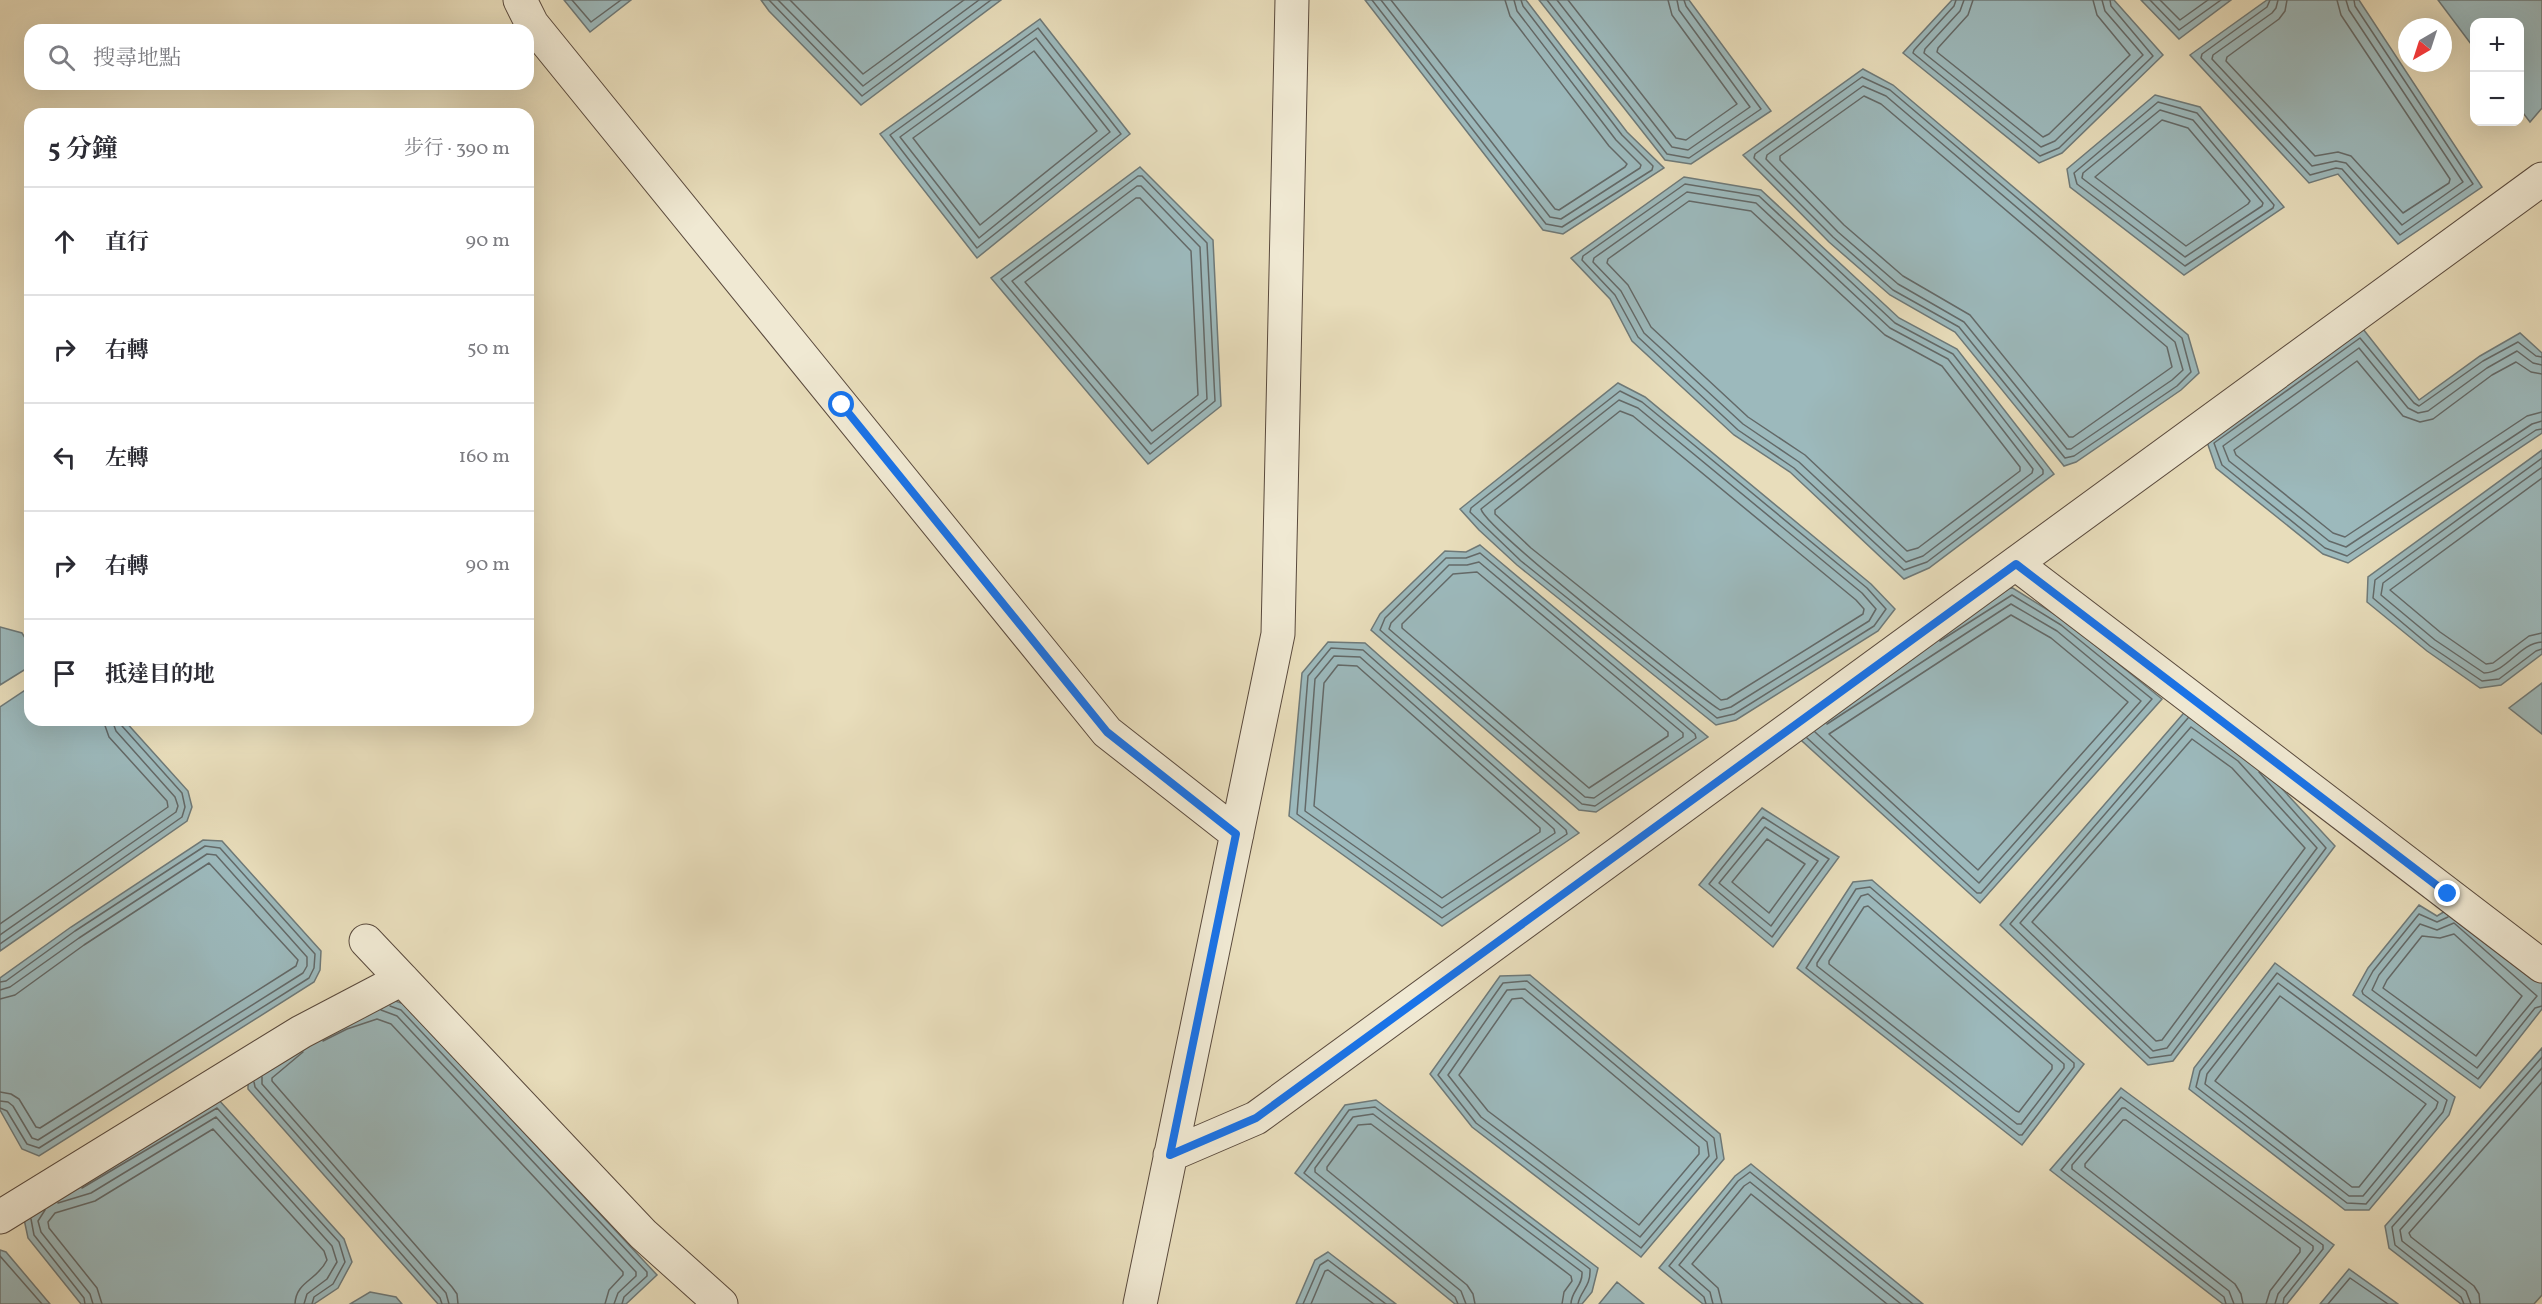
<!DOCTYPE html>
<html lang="zh-TW">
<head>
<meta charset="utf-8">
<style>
	body { margin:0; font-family:Vollkorn,"Noto Serif TC",serif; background:#f2f2f3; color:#2b2b33 }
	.controls { position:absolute; right:18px; top:18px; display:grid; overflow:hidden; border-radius:12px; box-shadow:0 6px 24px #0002 }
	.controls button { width:54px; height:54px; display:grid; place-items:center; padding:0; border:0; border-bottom:2px solid #e1e1e2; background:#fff; color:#2b2b33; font:30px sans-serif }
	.compass { position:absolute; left:2398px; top:18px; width:54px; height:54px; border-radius:50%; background:#fff; box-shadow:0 6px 24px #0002; rotate:219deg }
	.stop { position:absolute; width:18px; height:18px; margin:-14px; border:4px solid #1a73e8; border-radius:50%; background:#fff }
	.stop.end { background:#1a73e8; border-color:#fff; box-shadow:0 2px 6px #0008 }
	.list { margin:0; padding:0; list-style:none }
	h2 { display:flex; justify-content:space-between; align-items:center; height:78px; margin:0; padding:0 24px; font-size:26px }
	h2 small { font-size:20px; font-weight:400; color:#7c7c81 }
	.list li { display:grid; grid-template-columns:39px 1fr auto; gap:18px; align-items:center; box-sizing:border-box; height:108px; padding:0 24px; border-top:2px solid #e1e1e2 }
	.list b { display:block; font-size:22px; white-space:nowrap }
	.list em { font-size:20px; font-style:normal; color:#7c7c81 }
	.icon { flex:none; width:33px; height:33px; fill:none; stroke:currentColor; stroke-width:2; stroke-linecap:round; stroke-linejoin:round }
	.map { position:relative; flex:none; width:2542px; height:1304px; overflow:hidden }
	.search { position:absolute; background:#fff; box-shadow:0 6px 24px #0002; left:24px; top:24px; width:510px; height:66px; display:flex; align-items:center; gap:15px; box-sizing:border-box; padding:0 21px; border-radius:18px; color:#7c7c81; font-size:22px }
	.panel { position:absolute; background:#fff; box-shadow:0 6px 24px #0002; left:24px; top:108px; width:510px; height:618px; border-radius:18px }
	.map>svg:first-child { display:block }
</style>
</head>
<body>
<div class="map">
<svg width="2542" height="1304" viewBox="0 0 2542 1304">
	<rect width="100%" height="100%" fill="#e8ddbb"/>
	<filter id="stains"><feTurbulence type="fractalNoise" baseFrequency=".00333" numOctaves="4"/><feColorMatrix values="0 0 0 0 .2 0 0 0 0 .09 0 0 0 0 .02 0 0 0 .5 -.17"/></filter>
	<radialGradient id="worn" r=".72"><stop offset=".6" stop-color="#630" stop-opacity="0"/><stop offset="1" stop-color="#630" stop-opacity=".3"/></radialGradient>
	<!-- water -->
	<path fill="#9cb9bc" stroke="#6e7978" stroke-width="1.5" d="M564,0h67l-41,32z
		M761,0h240l-140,105 -92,-94z
		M1365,0h161l101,132 37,36 -101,66 -20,-4z
		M1539,0h150l82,111 -80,53 -26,-4z
		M1952,0h162l49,55 -101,98 -23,10 -136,-110z
		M2141,0h90l-52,39z
		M2267,0h92l123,187 -84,57 -60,-70 -29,9 -119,-128z
		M2438,0h104v108l-12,14 -10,-13v-87h-46v26z
		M1040,19l90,115 -153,124 -97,-124z
		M1863,69l30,16 295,250 11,38 -18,17 -105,72 -12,4 -109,-134 -65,-37 -61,-53 -86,-87z
		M2155,95l45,12 84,100 -100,68 -114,-88 -3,-18z
		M1140,167l73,73 8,166 -73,58 -157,-186z
		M1684,177l77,13 138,128 58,31 97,125 -125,94 -25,11 -114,-107 -56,-37 -102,-94 -22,-42 -39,-41z
		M2363,329l56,71 61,-44 40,-23 22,20v80l-194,130 -25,-9 -107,-86 -10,-29z
		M1618,383l27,14 226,187 24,25 -17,22 -142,89 -20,5 -199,-160 -38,-35 -19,-21z
		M2542,450v204l-41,31 -21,3 -53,-37 -60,-49 1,-25z
		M1480,545l228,192 -112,75 -17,-2 -208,-180 9,-16 65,-63 21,1z
		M2011,587l53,33 98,79 -182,204 -189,-172z
		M0,627l22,6 8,13 -1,21 -29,18z
		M1328,642l37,1 214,190 -137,93 -153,-110 13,-143z
		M2542,683v51l-33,-26z
		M30,687v33h94l64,71 4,16 -5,14 -187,130v-244z
		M2189,707l58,44 88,95 -162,215 -25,4 -148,-140z
		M1762,808l77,49 -66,90 -74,-62z
		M203,840l19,1 99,110 -1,19 -6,12 -275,174 -17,-7 -22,-39v-132l71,-51z
		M1872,880l212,184 -62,81 -225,-177 56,-86z
		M2419,905l18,11 18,-11 87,78v26l-62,79 -127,-93 15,-27z
		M2275,963l180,134 -6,18 -80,95h-24l-156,-121 5,-21z
		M1530,975l190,159 4,25 -83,98 -169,-130 -42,-53 70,-98z
		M378,995l26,9 253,271 -31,29h-188l-190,-215v-21z
		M2542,1048v247l-8,9h-73l-72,-56 -4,-22z
		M2121,1088l213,157 -47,59h-64l-173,-134z
		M218,1099l126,140 8,23 -14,26 -24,16h-233l-53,-66 -4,-19z
		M1376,1100l222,168 -6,24 -10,12h-127l-160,-131 50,-68z
		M1751,1164l172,140h-220l-44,-36 76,-92z
		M0,1250l6,2 44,52h-50z
		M1328,1252l68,52h-100l19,-44z
		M2349,1269l49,35h-78z
		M1617,1282l27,22h-45z
		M370,1292l26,5 6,7h-52z"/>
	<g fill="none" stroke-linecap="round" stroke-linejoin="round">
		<!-- shore -->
		<path stroke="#636968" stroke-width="1.5" d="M572,0l19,22 30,-22
			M769,0l93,96 129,-96
			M778,0l85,86 116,-86
			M790,0l73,74 101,-74
			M1372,0l174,224 16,3 90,-57 1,-4 -31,-31 -99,-129 -2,-6
			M1381,0l169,217 11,2 79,-51 1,-3 -25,-25 -99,-129 -3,-11
			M1391,0l164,209 4,1 66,-43 2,-3 -18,-18 -99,-130 -5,-16
			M1547,0l120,154 22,4 72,-49 -75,-103 -2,-6
			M1557,0l115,147 16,3 62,-43 -71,-97 -2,-10
			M1568,0l108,138 10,2 51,-36 -65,-89 -4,-15
			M1956,0l-2,6 -40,44 -1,3 127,103 19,-8 94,-92 -42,-50 -1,-6
			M1964,0l-4,11 -35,38 -1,4 117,94 14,-6 88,-86 -38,-44 -3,-11
			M1973,0l-5,15 -30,33 -1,4 106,85 6,-3 81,-79 -33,-40 -4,-15
			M2150,0l29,30 42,-30
			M2160,0l20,20 28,-20
			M2270,0l-3,7 -65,47 -1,4 109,117 26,-7 6,1 58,66 73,-51 -118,-178 -1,-6
			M2278,0l-2,8 -4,5 -59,42 -1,4 100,107 24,-5 10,2 56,62 61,-43 -114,-172 -3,-10
			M2287,0l-2,11 -6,8 -52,38 -1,4 89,95 23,-4 13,4 52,57 46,-30 1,-4 -109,-164 -4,-15
			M1038,28l83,106 -144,114 -87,-113z
			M1036,38l74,94 -131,106 -79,-101z
			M1034,51l63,80 -117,94 -67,-87z
			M1862,77l28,13 292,248 9,34 -14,14 -103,70 -9,2 -106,-131 -66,-37 -60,-53 -79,-79 1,-4z
			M1863,86l23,10 289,246 8,28 -11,10 -101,69h-4l-103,-127 -66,-38 -60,-52 -72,-73 1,-4z
			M1864,96l17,8 286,243 5,20 -99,70h-4l-99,-122 -67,-39 -59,-51 -64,-65v-4z
			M2158,102l39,11 77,92 -1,3 -88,58 -108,-82 -3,-11z
			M2160,110l33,10 70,83 -1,3 -77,51 -103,-79 1,-5z
			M2162,120l26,8 62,73 -2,3 -62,42 -91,-69z
			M1138,176h4l65,67 8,158 -65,53 -149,-175z
			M1685,184l74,12 136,127 58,31 90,116v4l-116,88 -23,8 -110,-102 -56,-38 -100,-93 -23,-42 -33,-35 1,-4z
			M1137,186h4l59,61 7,152 -56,45 -139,-163z
			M1687,192l69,11 134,125 58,31 85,110 -1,4 -109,83 -17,6 -107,-100 -56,-38 -99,-91 -23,-42 -28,-29 1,-4z
			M1136,198h4l51,53 7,144 -46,36 -127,-149z
			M1689,201l62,10 134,124 57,31 78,101v4l-102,77 -11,3 -102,-96 -57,-38 -97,-90 -23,-42 -21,-22 1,-4z
			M2542,357l-6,-1 -18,-14 -35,19 -64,45 -5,-3 -54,-65 -146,105 8,22 103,83 22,8 189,-126 6,-1
			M2542,365l-9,-2 -16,-12 -30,17 -59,43 -10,2 -10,-5 -49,-60 -136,98 6,15 100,80 17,6 186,-123 10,-3
			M2542,374l-11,-2 -15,-10 -24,13 -59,44 -13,3 -17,-6 -46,-55 -123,89 2,5 97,78 12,4 182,-121 15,-4
			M1620,391l22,11 225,186 19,21 -12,17 -140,88 -17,4 -196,-157 -51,-49 1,-4z
			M1619,400l19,8 224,185 14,16 -7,12 -138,86 -11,3c-30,-20 -235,-182 -239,-201z
			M1620,411l13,5 223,184 8,9 -1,5 -136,85 -6,1 -190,-152 -36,-34v-4z
			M2542,458l-167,122 -2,18 57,48 52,35 17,-2 37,-28 6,-2
			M2542,467l-159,116 -2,12 54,45 49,33c24,-1 35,-30 58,-31
			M2542,478l-152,112 50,42 46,32 7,-1 36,-27 13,-3
			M1480,553l215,181 1,4 -101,68 -13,-2 -202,-174 5,-12 61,-60h20z
			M1479,562l204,171v4l-89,61 -9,-1 -196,-168 2,-6 58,-58h18z
			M1477,572l191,160v4l-79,52 -187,-160v-4l51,-50z
			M2011,615l40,23 77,64 -150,168 -149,-136z
			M1331,648l32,2 203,180 1,4 -125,84 -145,-104 11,-138z
			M1334,656l26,1 194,172 1,4 -113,75 -137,-97 10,-132z
			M1338,665l19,1 183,162v4l-98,66 -128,-92 10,-123z
			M2188,718l-178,206 140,134 21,-3 155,-207 -67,-76
			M2191,727l47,34 79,87 -150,200 -14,3 -133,-128z
			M1815,732l164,151 162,-182 -84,-70 -46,-27 -184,120
			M1807,738l170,155h4l171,-194 -91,-74 -49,-30 -72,46
			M2192,739l40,29 73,80 -143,192 -6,1 -124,-119z
			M1763,817l66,42 -57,78 -63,-53z
			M1765,827l53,34 -47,65 -52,-43z
			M1767,839l38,25 -36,49 -37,-31z
			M1870,887l204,176v4l-52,68h-3l-213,-167 50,-79z
			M1868,894l196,170v4l-43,56h-4l-200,-158v-3l44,-67z
			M1868,906l184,159v4l-33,43 -3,-1 -187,-147v-3l35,-54z
			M2448,917l-11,5 -18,-8 -46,57 -11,20 1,3 115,85 57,-71 7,-2
			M2454,923l83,73 -60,72 -105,-78 7,-15 41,-51 17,6z
			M0,924l168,-117 -1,-6 -58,-64 -6,-17
			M2454,934l68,62 -46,60 -93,-68 4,-8 35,-44 18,2z
			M0,935l176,-123 2,-6 -3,-9 -59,-66 -4,-11
			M0,944l182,-127 3,-10 -3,-14 -60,-67 -2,-6
			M2277,973l170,127 -4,12 -77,92 -19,-1 -151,-116 4,-16z
			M1527,981l187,157 3,20 -76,90 -165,-125 -38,-48 65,-92z
			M0,982l6,-1 69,-50 130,-85 15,2 95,106 -1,14 -5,10 -270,170 -12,-4 -20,-33 -7,-3
			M2278,983l160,119 -2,6 -73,88h-14l-144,-112 2,-10z
			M1525,989l182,153 2,14 -69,81 -159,-120 -33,-42 59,-85z
			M0,990l10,-3 69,-49 128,-84 9,1 91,102v9l-4,7 -265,167 -6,-2 -19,-32 -5,-4 -8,-1
			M2280,996l146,108 -67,83h-7l-137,-106z
			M1522,998l177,149v7l-60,71 -151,-114 -29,-36 53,-76z
			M0,999l15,-4 69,-50 125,-82 89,97 -2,6 -256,162 -4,-1 -17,-28 -8,-5 -11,-2
			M390,1006l11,4 246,262v4l-23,21 -2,7
			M381,1010l16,6 239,256v4l-18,17 -4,11
			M323,1041l24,-12 30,-10 14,5 232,248v3l-14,15 -4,14
			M303,1052l-31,26v3l180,206 5,7 1,10
			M262,1077v7l184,209 3,11
			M254,1082l1,5 185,211 2,6
			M82,1188l135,-80 122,134 6,20 -12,22 -19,13 -2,7
			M58,1203l33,-10 125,-76 116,129 5,16 -10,17 -20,15 -3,10
			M45,1210l-7,11 3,11 49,62 3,10
			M31,1219l3,16 50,63 1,6
			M0,1256l42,48
			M102,1304l-5,-16 -48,-60 -1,-6 7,-9 40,-12 118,-72 111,122 3,9c-10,21 -31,21 -32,44
			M1303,1304l17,-39 8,-5 58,44
			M1311,1304l14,-33 3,-1 46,34
			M1458,1304l-3,-7 -151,-124 45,-63 26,-3 215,162c1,18 -10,22 -12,35
			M1466,1304l-5,-13 -146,-119v-4l38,-51 20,-3 209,158c1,14 -11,19 -11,32
			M1475,1304l-2,-10 -6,-9 -140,-115v-3l31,-42 13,-1 200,152 1,5 -8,11 -2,12
			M1706,1304l-2,-7 -35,-31 69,-85 12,-9 163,132
			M1713,1304l-3,-12 -31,-27 65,-79 6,-4 151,122
			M1722,1304l-4,-16 -26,-24 59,-70 136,110
			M2226,1304l-2,-7 -163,-127 60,-73 202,148v4l-39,49 -1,6
			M2234,1304l-5,-13 -157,-122v-4l50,-57h3l188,138v4l-35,44 -3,10
			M2243,1304l-2,-10 -6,-10 -150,-117v-3l38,-44h3l174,128v4l-30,39 -4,13
			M2328,1304l22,-26 38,26
			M2464,1304l-3,-7 -66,-52 -3,-18 150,-170
			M2471,1304l-5,-13 -64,-50 -2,-11 142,-162
			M2480,1304l-1,-10 -5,-8 -63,-49 -2,-4 133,-151"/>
		<defs>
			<path id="minor" d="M520,0l12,24 575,708 130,102
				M2016,564l526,402
				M366,941l277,293 78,70
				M1170,1155l86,-37 1286,-939
				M0,1217l301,-185 101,-53
				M1140,1304l138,-670 14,-634"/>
		</defs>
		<!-- minor casing -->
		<use href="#minor" stroke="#5a4a3d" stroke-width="35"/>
		<!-- minor -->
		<use href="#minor" stroke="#f0e9d3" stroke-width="33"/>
	</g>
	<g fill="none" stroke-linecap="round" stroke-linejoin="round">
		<!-- route -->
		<path stroke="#1a73e8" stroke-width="8" d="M842,405l265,327 129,102 -66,321 86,-37 760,-554 432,330"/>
	</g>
	<rect width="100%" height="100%" filter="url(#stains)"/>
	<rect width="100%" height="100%" fill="url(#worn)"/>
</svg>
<div class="controls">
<button>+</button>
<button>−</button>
</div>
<svg class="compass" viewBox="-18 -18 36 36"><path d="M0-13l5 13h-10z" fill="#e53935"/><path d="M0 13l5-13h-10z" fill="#7c7c81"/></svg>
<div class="stop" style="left:842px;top:405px"></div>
<div class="stop end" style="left:2448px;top:894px"></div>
<div class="search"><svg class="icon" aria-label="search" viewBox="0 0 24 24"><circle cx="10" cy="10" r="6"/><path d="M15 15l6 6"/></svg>搜尋地點</div>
<section class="panel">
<h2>5 分鐘<small>步行 · 390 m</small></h2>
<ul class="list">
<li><svg class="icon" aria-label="ahead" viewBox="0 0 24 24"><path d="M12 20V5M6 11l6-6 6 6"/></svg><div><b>直行</b></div><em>90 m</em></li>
<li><svg class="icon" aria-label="right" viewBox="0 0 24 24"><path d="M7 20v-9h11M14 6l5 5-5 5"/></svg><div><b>右轉</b></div><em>50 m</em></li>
<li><svg class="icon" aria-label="left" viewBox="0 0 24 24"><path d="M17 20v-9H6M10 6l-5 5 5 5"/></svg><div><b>左轉</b></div><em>160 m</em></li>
<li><svg class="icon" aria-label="right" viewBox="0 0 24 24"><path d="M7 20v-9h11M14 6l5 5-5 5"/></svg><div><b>右轉</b></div><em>90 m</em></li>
<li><svg class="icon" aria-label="arrive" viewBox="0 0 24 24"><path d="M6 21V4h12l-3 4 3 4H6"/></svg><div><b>抵達目的地</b></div></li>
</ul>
</section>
</div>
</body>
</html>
